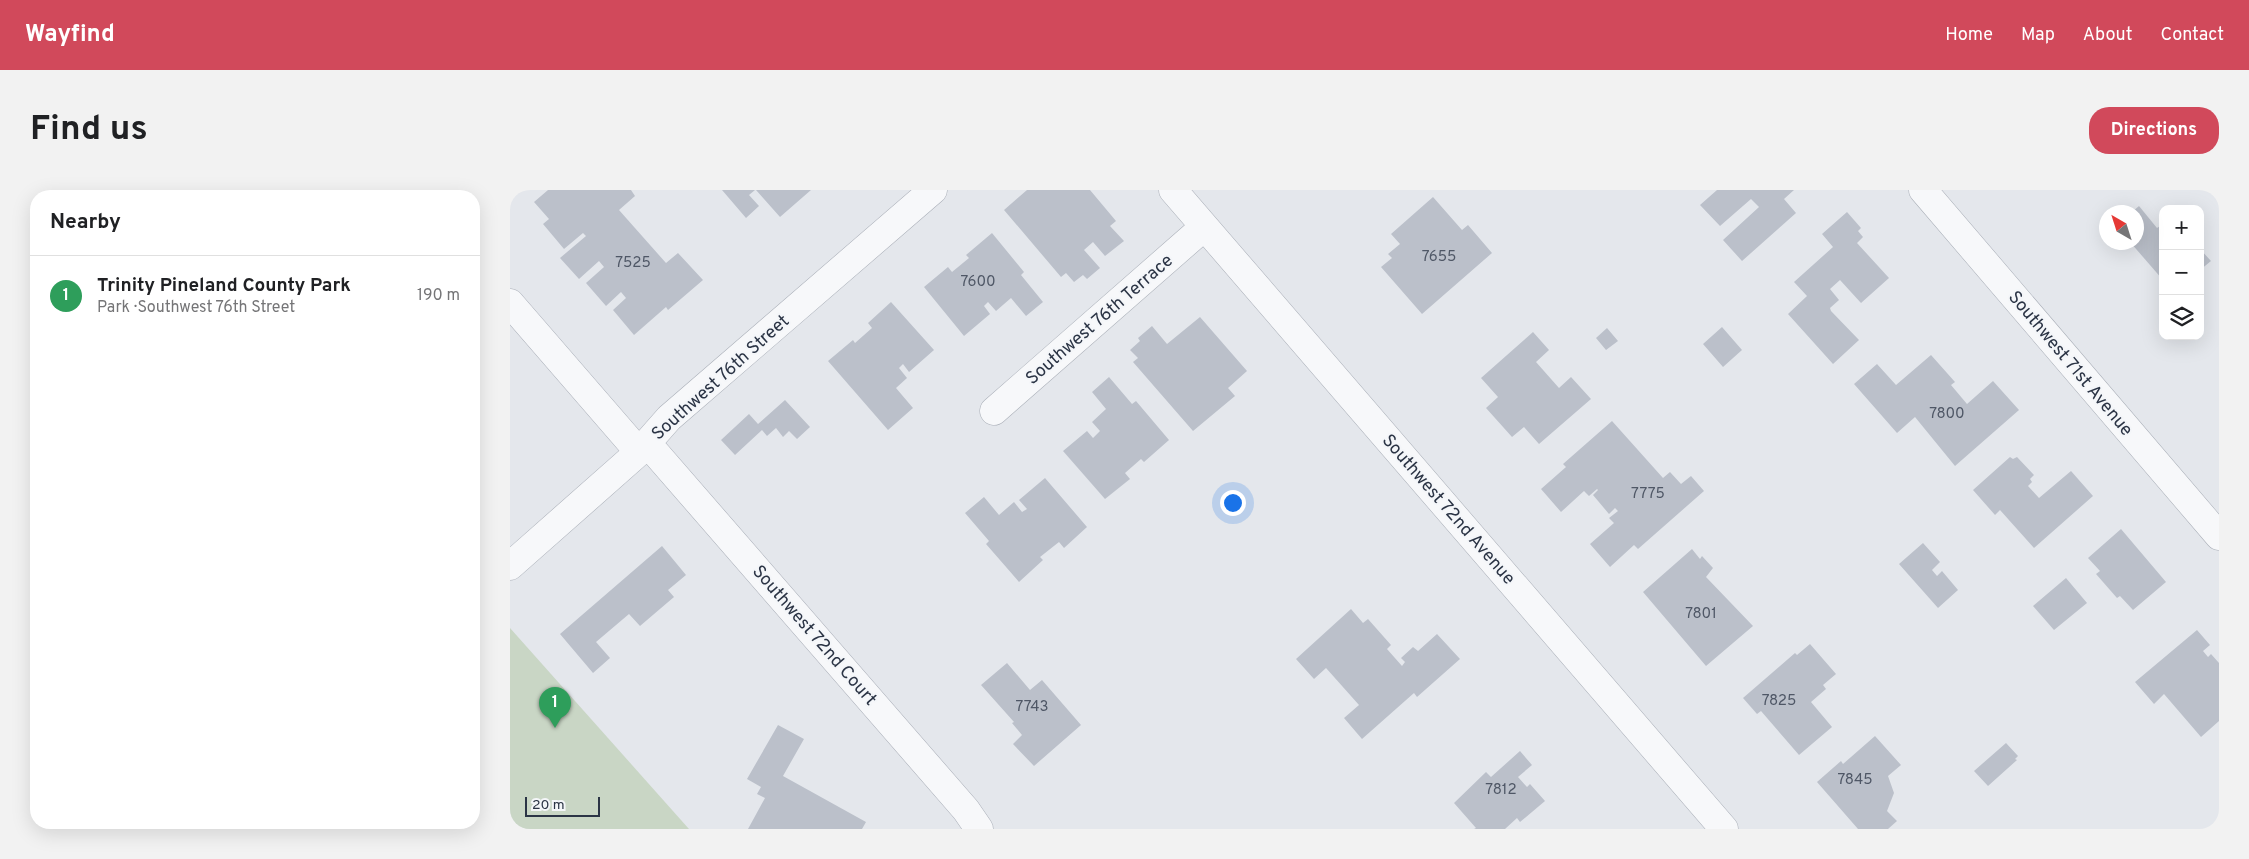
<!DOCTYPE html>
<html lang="en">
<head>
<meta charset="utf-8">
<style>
	body { margin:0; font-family:Overpass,sans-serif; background:#f2f2f2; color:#202124 }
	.controls { position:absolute; right:15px; top:15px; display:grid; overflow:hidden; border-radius:10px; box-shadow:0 5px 20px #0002 }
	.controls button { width:45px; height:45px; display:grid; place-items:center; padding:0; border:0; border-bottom:1px solid #e0e0e0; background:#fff; color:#202124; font:25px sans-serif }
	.compass { position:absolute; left:1589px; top:15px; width:45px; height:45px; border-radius:50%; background:#fff; box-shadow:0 5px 20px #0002; rotate:321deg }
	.scale { position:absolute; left:15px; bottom:12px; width:75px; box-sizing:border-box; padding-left:5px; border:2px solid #2b3445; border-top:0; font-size:14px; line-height:18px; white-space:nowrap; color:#2b3445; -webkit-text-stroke:4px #f4f6f9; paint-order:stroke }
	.you { position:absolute; left:722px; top:312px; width:18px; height:18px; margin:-12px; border:4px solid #fff; border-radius:50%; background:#1a73e8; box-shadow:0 0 0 8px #1a73e833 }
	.badge { display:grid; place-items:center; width:32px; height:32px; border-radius:50%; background:#d1495b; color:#fff; font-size:16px; font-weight:700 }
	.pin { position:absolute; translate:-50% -41px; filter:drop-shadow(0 1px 2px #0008) }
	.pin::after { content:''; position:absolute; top:26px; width:18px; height:15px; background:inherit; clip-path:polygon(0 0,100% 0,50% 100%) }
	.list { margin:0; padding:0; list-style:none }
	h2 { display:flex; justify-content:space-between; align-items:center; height:65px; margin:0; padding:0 20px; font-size:21px }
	h2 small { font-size:16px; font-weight:400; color:#757577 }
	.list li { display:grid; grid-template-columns:32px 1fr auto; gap:15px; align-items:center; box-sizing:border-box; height:80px; padding:0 20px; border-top:1px solid #e0e0e0 }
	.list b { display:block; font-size:19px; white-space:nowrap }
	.list p { margin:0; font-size:16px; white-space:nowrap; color:#757577 }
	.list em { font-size:16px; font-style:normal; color:#757577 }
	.icon { flex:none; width:28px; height:28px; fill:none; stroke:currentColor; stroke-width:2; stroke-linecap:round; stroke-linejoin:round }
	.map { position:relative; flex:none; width:1709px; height:639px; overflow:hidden; border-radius:20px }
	header { display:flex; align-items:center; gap:30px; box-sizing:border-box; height:70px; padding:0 25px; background:#d1495b; color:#fff }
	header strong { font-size:24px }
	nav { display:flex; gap:28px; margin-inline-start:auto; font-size:18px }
	.intro { display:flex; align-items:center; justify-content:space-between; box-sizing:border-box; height:120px; padding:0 30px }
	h1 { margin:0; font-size:35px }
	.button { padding:12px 22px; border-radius:20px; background:#d1495b; color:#fff; font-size:18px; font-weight:700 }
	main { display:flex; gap:30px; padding:0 30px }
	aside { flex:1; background:#fff; border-radius:20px; box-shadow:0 5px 20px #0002 }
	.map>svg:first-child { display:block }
</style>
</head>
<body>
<header>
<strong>Wayfind</strong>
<nav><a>Home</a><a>Map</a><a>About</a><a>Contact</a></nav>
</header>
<div class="intro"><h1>Find us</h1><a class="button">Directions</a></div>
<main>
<aside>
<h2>Nearby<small></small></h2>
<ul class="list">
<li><span class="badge" style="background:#2e9e5b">1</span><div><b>Trinity Pineland County Park</b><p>Park · Southwest 76th Street</p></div><em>190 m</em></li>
</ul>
</aside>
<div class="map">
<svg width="1709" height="639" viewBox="0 0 1709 639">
	<rect width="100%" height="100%" fill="#e4e7ec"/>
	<!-- green -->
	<path fill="#c9d6c5" d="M0,438l179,201h-179z"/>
	<!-- building -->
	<path fill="#bbc0ca" d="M38,0h83l4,6 -16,14 47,53 12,-10 25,27 -35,30 -2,-3 -32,28 -21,-25 13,-12 -5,-6 -15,14 -20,-23 18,-16 -5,-6 -20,18 -19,-21 26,-22 -3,-3 -19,16 -21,-25 6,-5 -15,-17z
		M212,0h33l-6,5 10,11 -13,12z
		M246,0h55l-31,27z
		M517,0h63l26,31 -6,5 14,15 -19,15 -12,-14 -9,8 16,18 -13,11 -4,-4 -9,7 -8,-9 -5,4 -57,-67z
		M1207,0h77l-10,9 12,14 -54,48 -19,-21 36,-33 -8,-8 -31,27 -20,-21z
		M923,7l29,33 6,-5 24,28 -70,61 -41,-47 11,-9 -4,-4 12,-10 -9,-10z
		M1629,16l18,22 6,-4v56l-33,-38h6v-30h-4z
		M1337,22l14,16 -3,3 5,6 -6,6 32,35 -28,25 -21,-23 -10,9 9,11 -9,8 1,3 28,29 -26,24 -45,-50 19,-18 -13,-14 39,-35 -11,-13z
		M482,43l32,39 -3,3 22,27 -17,14 -15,-18 -15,13 -8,-9 -4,4 6,8 -26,22 -40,-49 24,-20 4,5 17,-14 -3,-3z
		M1690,59l11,12 -11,9z
		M381,112l43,48 -25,22 -6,-8 -4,4 8,10 -11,10 17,20 -25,22 -60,-69 25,-21 2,3 17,-15 -4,-5z
		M690,127l47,54 -19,17 7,8 -42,35 -60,-69 5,-4 -8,-8 10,-9 -2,-3 14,-12 15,18z
		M1212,137l20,23 -19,17 -20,-23z
		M1097,138l11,13 -12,9 -10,-12z
		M1023,142l16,18 -13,12 23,26 12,-11 20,22 -52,45 -15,-17 -12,10 -26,-29 12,-11 -17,-19z
		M1421,165l24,27 -4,3 16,19 26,-23 26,29 -64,56 -40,-49 -18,16 -43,-49 23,-20 19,21z
		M599,187l23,27 4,-3 33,39 -25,22 -3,-3 -16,14 5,6 -25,20 -42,-48 24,-20 6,7 7,-7 -8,-9 14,-13 -14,-17z
		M275,210l25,27 -13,12 -8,-8 -6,6 -7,-9 -9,8 -5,-6 -27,25 -14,-15 28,-26 9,10z
		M1102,231l51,57 7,-6 11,12 10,-8 13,15 -66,58 -4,-4 -24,22 -20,-23 24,-21 -5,-5 9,-7 -3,-3 -6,6 -16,-19 5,-5 -1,-1 -8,7 -5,-5 -23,21 -20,-23 25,-22 -3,-3z
		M1500,267l3,2 4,-2 17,18 -4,4 2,3 -4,4 11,12 32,-27 22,25 -59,52 -34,-38 -5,5 -22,-25z
		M535,288l42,49 -23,21 -5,-6 -19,15 3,3 -24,22 -33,-38 3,-3 -24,-28 19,-16 15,18 15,-13 8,10 5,-3 -8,-9z
		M1611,339l45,53 -33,28 -13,-14 -3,2 -21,-24 4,-3 -12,-13z
		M1413,353l17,19 -8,8 5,6 5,-5 16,19 -20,18 -39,-44z
		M152,356l24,29 -18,15 6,7 -34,29 -11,-12 -33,28 14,16 -17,15 -33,-39z
		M1182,359l8,10 2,-3 11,12 -7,9 47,49 -47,40 -63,-74z
		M1556,388l21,25 -33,27 -21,-24z
		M841,419l12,14 5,-4 23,26 -4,4 15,17 3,-4 -4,-4 12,-11 5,4 19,-17 23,25 -43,38 -3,-4 -52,46 -18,-21 15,-13 -33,-37 -12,11 -18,-20z
		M1687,440l13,15 -7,6 5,6 3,-3 8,9v58l-18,16 -37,-43 -10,10 -19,-22z
		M1300,454l26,30 -13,11 3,4 -15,13 21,25 -33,28 -38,-44 -4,3 -14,-16 52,-45 2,2z
		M497,473l23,27 12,-10 39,45 -47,41 -21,-22 9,-9 -10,-12 2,-1 -33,-37z
		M268,535l26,14 -21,37 83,46 -4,7h-114l17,-31 -8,-4 4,-7 -14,-8z
		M1365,546l26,29 -13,11 6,17 -7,18 10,10 -9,8h-30l-41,-47 24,-21 2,3z
		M1496,553l12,13 -3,3 2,1 -29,26 -14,-15z
		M1010,561l12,14 -14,12 9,10 3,-3 15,17 -25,21 -3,-4 -12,11h-31l2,-1 -22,-25 32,-31 5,5z"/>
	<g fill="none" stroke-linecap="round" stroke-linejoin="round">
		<defs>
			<path id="minor" d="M663,0l551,639
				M1413,0l296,346
				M0,113l129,149
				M484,221l210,-184
				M137,253l319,367 13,19
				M0,376l129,-114 30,-34 264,-228"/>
		</defs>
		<!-- minor casing -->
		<use href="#minor" stroke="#a9aeb7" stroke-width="29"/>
		<!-- minor -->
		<use href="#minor" stroke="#f7f8fa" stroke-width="28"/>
	</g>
	<g text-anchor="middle" stroke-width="4" stroke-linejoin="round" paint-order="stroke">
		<!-- number labels -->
		<g font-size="15" fill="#4f5766">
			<text x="929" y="71">7655</text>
			<text x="123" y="77">7525</text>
			<text x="468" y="96">7600</text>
			<text x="1437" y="228">7800</text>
			<text x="1138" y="308">7775</text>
			<text x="1191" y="428">7801</text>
			<text x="1269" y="515">7825</text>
			<text x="522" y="521">7743</text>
			<text x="1345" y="594">7845</text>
			<text x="991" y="604">7812</text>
		</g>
		<!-- street labels -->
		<g font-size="18" fill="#2b3445" stroke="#f4f6f9">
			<text transform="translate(589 129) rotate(-41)" y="6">Southwest 76th Terrace</text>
			<text transform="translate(1561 173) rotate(50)" y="6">Southwest 71st Avenue</text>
			<text transform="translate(210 187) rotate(-42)" y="6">Southwest 76th Street</text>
			<text transform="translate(939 319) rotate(49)" y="6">Southwest 72nd Avenue</text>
			<text transform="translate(305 445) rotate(49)" y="6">Southwest 72nd Court</text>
		</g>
	</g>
</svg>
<div class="controls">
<button>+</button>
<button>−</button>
<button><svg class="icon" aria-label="layers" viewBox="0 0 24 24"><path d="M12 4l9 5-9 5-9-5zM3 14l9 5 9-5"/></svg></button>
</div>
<svg class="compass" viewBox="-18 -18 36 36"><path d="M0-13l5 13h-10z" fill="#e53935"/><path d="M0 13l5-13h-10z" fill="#757577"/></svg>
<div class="scale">20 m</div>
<div class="you"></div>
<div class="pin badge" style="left:45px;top:538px;background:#2e9e5b">1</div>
</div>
</main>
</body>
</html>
